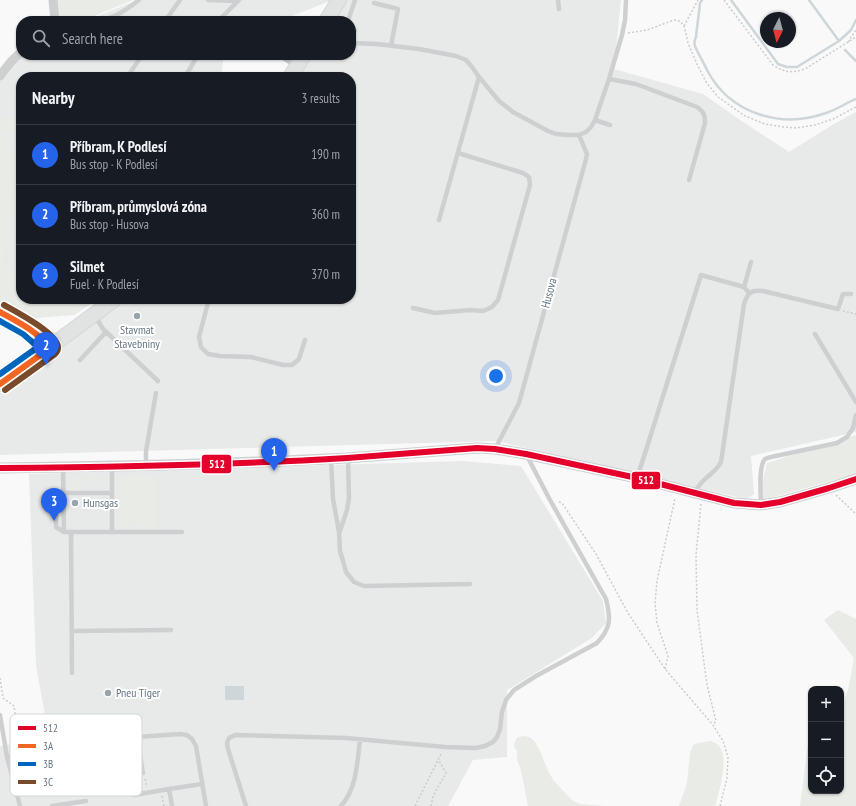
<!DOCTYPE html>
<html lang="en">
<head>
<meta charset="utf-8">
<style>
	body { margin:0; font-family:"PT Sans Narrow",sans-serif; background:#242831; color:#f1f3f6 }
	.controls { position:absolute; right:12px; bottom:12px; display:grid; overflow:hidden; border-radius:8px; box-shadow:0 1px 3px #0004 }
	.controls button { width:36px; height:36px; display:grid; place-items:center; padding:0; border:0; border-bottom:1px solid #363941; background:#171b24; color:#f1f3f6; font:20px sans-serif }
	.compass { position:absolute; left:760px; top:12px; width:36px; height:36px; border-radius:50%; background:#171b24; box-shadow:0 1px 3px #0004; rotate:186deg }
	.you { position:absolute; left:496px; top:376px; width:14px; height:14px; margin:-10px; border:3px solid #fff; border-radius:50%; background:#1a73e8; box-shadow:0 0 0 6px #1a73e833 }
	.badge { display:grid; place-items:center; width:26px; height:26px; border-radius:50%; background:#2563eb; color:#fff; font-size:13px; font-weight:700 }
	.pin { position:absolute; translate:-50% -33px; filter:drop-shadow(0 1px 2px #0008) }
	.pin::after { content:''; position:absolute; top:21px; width:14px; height:12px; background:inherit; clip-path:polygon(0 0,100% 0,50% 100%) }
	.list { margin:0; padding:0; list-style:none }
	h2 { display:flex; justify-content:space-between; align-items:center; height:52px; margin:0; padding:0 16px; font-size:17px }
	h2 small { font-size:13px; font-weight:400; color:#9ea1a6 }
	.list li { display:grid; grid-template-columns:26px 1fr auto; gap:12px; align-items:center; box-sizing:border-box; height:60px; padding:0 16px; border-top:1px solid #363941 }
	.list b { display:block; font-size:15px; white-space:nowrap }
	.list p { margin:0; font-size:13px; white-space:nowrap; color:#9ea1a6 }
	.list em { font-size:13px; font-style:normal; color:#9ea1a6 }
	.icon { flex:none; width:22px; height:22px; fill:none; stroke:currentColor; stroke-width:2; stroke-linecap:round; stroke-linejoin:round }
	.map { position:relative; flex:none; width:856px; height:806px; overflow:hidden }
	.search { position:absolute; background:#171b24; box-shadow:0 1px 3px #0004; left:16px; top:16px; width:340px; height:44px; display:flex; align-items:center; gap:10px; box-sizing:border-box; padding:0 14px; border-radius:16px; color:#9ea1a6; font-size:15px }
	.panel { position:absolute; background:#171b24; box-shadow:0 1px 3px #0004; left:16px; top:72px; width:340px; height:232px; border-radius:16px }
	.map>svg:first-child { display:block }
</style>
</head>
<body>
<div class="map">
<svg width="856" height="806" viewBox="0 0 856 806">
	<rect width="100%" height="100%" fill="#f9f9f9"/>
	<!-- built -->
	<path fill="#e8e9e9" d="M137,0h196l-54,21h-193z
		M342,0h279l-7,69 89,25 37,26 49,32 45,-28 22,-12v320l-105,24 3,38 -8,5 -250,-58 -496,14v-62l8,-5 16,-8 24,-18 7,-12 68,-51h228v-222h-61l15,-22h46v-34h-23z
		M23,55h201l-3,22h-200v222l4,4 -25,-20v-203z
		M462,461l59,5 82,135 3,22 -14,15 -85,52v67l-34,3 -25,46h-448v-60l49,-8 -13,-73 -7,-191z"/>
	<!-- green -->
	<path fill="#e8ebe6" d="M54,0h79l-51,21h-27z
		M21,115v11l-13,8 5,55 -6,53 -4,18 15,19h3v20h77l-24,16 -49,4 -25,-12v-185z
		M856,435v39l-93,26 -1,-16 5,-21z
		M154,475v53l-13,1v-7h-12v6h-7l-2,-1v-37h-4c-3,-20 25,-15 38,-15z
		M79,477c10,-1 28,-4 29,10l-2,1 -1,-7 -27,1v7l-2,3 -4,-1c-4,-6 0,-11 7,-14z
		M838,610l18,9v187h-56l8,-63 3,-7v55h30v-80l8,-25 5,-28 -30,-38z
		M524,736l6,1 5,5 6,11 7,18 6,10 18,19 7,4 28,2h-79l-7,-36 -4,-10v-9l-3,-4 1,-6 3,-4z
		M711,741c1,1 5,2 6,3 14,10 2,48 -2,62h-36l8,-23 3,-30 3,-8 5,-2z"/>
	<!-- water -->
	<path fill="#ced6d9" d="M225,686h19v14h-19z"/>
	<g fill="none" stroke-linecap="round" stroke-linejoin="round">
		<!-- stream -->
		<path stroke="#ced6d9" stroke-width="2.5" d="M702,0l-2,3c-1,11 -3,23 -4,34 -1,2 -2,6 -1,9 1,4 10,19 12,24 23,44 74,59 119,43 10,-3 20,-10 30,-14
			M731,0l47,64 9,3h10l42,-26 12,-11 5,-10
			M809,0l30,41
			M845,50l11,11"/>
		<defs>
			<path id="primary" d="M326,21l13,-21
				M290,77l14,-22
				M0,384l115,-85"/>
		</defs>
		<!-- primary casing -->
		<use href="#primary" stroke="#d5d6d7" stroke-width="16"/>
		<!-- path -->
		<path stroke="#cbcccd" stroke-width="1.5" stroke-dasharray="2 2" stroke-linecap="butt" d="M724,0l49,65c12,8 19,8 32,4l51,-32
			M684,26l14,-26
			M628,33l19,-3 27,-10 6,1 4,5 4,17 9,21 9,18 12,15 27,19 20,8 19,3 12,1 19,-3 18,-6 23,-12
			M848,42l8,-12
			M843,311l13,3
			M836,495l20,19
			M559,502l3,1 34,51 32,59 37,56 48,56 10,16 5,16 -1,21 -7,28
			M701,504l-5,51 1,55 10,75 9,36 -3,4
			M665,669l3,-13 -11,-33 -2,-20 2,-22 18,-83
			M0,678l3,20 11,8 4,28 13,-2 2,15
			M61,756l4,23
			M145,779l2,8
			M162,796l2,10
			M415,806l26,-52
			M431,806l2,-10 13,-23 -8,-14"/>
		<!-- service -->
		<path stroke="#cecfd0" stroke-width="4.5" d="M208,0l29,1
			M558,0l1,9
			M374,3l24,6 -7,37
			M100,21c17,-5 25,-10 39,-21
			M165,21l15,-21
			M219,21l2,-3 18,-18
			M348,21l7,-21
			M351,30l4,1
			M351,43l26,1 42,5 37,7 10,4 6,7 7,10 20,24 14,11 35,19 8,3 12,1h11l7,-3 5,-5 4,-7 14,-41 13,-44 3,-15 1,-20
			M279,55l16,11
			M128,77v-1l14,-21
			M185,77l13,-22
			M609,79l27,5 61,23c7,5 8,8 8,16l-16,57
			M595,120l15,5
			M439,220l40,-143
			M744,287l7,-25
			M209,299l-10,38 2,10 7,7 12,2 31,1 32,8h9l7,-6 6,-19
			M413,308l22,5 35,-3 13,1 9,-4 6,-7 32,-115 -1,-8 -6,-4 -65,-20
			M95,316l8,13 55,52
			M815,334l41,68
			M80,360l26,-28
			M495,449l24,-46 67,-244 1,-5 -8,-19
			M331,459l2,40 6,33 1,19 3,10 3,11 8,10 10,4 106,-2
			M146,466v-15l10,-58
			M63,467l1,65h48v-66
			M637,478l10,-31 54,-172 43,12 5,6
			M64,493h48
			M694,493c3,-4 5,-8 8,-11 7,-8 14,-10 19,-20l23,-158c4,-12 7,-14 19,-13l75,18 5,-15h8
			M64,504l-8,6v17l8,5
			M761,505c0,-10 -3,-39 4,-46 0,0 5,-2 6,-2l66,-14 10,-6 6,-9 3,-13
			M340,531l7,-21 2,-12 -1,-40
			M71,532l1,141
			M112,532h70
			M72,631l99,-1
			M0,715l7,42 13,49
			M137,737l6,36
			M7,757l130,-20 43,-3 7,1 5,4 4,7 10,60
			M134,795l35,-6
			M52,806l34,-5
			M172,806l-3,-17 33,-5
			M246,806l-18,-57 -1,-6 2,-5 6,-3 111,3 99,9 31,1 9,-2 8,-4 4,-5 3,-8 2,-17 4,-12 8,-10 22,-14 61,-33c14,-15 14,-24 9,-44l-56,-99 -23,-44
			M341,806c16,-18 16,-43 19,-66"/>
		<!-- minor -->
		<path stroke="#cecfd0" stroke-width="9" d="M53,0l2,21
			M0,76c6,-9 13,-17 21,-24
			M0,312c18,10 38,19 50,36"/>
		<!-- tertiary -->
		<path stroke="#cecfd0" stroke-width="11" d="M0,468c116,-1 231,-4 347,-10 43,-3 87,-7 130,-10l18,1 31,5 111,24 97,25 15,1 12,1 19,-3 49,-14 27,-9"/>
		<!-- primary -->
		<use href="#primary" stroke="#e1e2e2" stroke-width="14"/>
		<defs>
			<path id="bus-1" d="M0,468c116,-1 232,-3 347,-10 44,-3 87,-7 130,-10l18,1 31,5 111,24 97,25 27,2 19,-3 49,-14 27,-9"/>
			<path id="bus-2" d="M0,312c18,10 37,19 50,36l-50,36"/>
			<path id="bus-3" d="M0,321l23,13 15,13 -38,27"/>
			<path id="bus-4" d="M4,305c11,6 55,29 54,43 0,3 -1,4 -3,6l-50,36"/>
		</defs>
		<!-- bus-1 casing -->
		<use href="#bus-1" stroke="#fff" stroke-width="9"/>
		<!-- bus-2 casing -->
		<use href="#bus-2" stroke="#fff" stroke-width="9"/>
		<!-- bus-3 casing -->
		<use href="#bus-3" stroke="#fff" stroke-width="9"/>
		<!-- bus-4 casing -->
		<use href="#bus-4" stroke="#fff" stroke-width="9"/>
		<!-- bus-1 -->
		<use href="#bus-1" stroke="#e4002b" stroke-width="6"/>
		<!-- bus-2 -->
		<use href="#bus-2" stroke="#f26522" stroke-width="6"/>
		<!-- bus-3 -->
		<use href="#bus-3" stroke="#0065bd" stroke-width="6"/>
		<!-- bus-4 -->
		<use href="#bus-4" stroke="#7a4b2a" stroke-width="6"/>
	</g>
	<!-- markers -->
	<g fill="#99a4ac" stroke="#fff" stroke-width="1.5">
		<circle cx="137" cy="316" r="4"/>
		<circle cx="75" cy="503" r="4"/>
		<circle cx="108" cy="693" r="4"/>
	</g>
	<g text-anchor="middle" stroke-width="4" stroke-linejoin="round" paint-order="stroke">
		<!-- street labels -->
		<g font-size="12" fill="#657683" stroke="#fff">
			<text transform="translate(549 293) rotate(-75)" y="4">Husova</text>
		</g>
		<!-- poi labels -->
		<g font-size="12" fill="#657683" stroke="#fff" text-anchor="start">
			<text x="137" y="334" text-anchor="middle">Stavmat<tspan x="137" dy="14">Stavebniny</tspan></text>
			<text x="83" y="507">Hunsgas</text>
			<text x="116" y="697">Pneu Tiger</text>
		</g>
	</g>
	<!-- legend -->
	<rect x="10" y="714" width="132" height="82" rx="6" fill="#fff" stroke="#d1d6da" stroke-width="1"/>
	<rect x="18" y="726" width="18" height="4" fill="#e4002b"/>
	<rect x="18" y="744" width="18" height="4" fill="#f26522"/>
	<rect x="18" y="762" width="18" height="4" fill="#0065bd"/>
	<rect x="18" y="780" width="18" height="4" fill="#7a4b2a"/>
	<g font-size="11" fill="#657683">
		<text x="43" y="732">512</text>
		<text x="43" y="750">3A</text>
		<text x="43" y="768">3B</text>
		<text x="43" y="786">3C</text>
	</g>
	<g stroke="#fff" stroke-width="1.5">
		<rect x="201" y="454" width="31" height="20" rx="4" fill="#e4002b"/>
		<rect x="631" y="471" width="30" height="19" rx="4" fill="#e4002b"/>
	</g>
	<g font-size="11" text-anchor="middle" font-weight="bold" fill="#fff">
		<text x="217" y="468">512</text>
		<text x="646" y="484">512</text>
	</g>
</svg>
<div class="controls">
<button>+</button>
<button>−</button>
<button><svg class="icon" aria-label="locate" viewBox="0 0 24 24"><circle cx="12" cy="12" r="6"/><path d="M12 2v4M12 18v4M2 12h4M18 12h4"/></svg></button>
</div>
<svg class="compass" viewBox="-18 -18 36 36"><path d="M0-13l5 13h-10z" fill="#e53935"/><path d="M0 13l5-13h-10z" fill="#9ea1a6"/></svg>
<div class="you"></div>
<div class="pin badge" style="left:274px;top:471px">1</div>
<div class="pin badge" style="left:46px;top:365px">2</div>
<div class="pin badge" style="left:54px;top:521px">3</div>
<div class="search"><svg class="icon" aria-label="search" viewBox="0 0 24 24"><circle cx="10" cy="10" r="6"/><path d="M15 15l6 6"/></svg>Search here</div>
<section class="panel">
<h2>Nearby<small>3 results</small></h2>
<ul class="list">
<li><span class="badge">1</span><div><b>Příbram, K Podlesí</b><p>Bus stop · K Podlesí</p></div><em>190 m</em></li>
<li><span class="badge">2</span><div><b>Příbram, průmyslová zóna</b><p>Bus stop · Husova</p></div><em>360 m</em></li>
<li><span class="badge">3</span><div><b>Silmet</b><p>Fuel · K Podlesí</p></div><em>370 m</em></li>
</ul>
</section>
</div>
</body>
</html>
